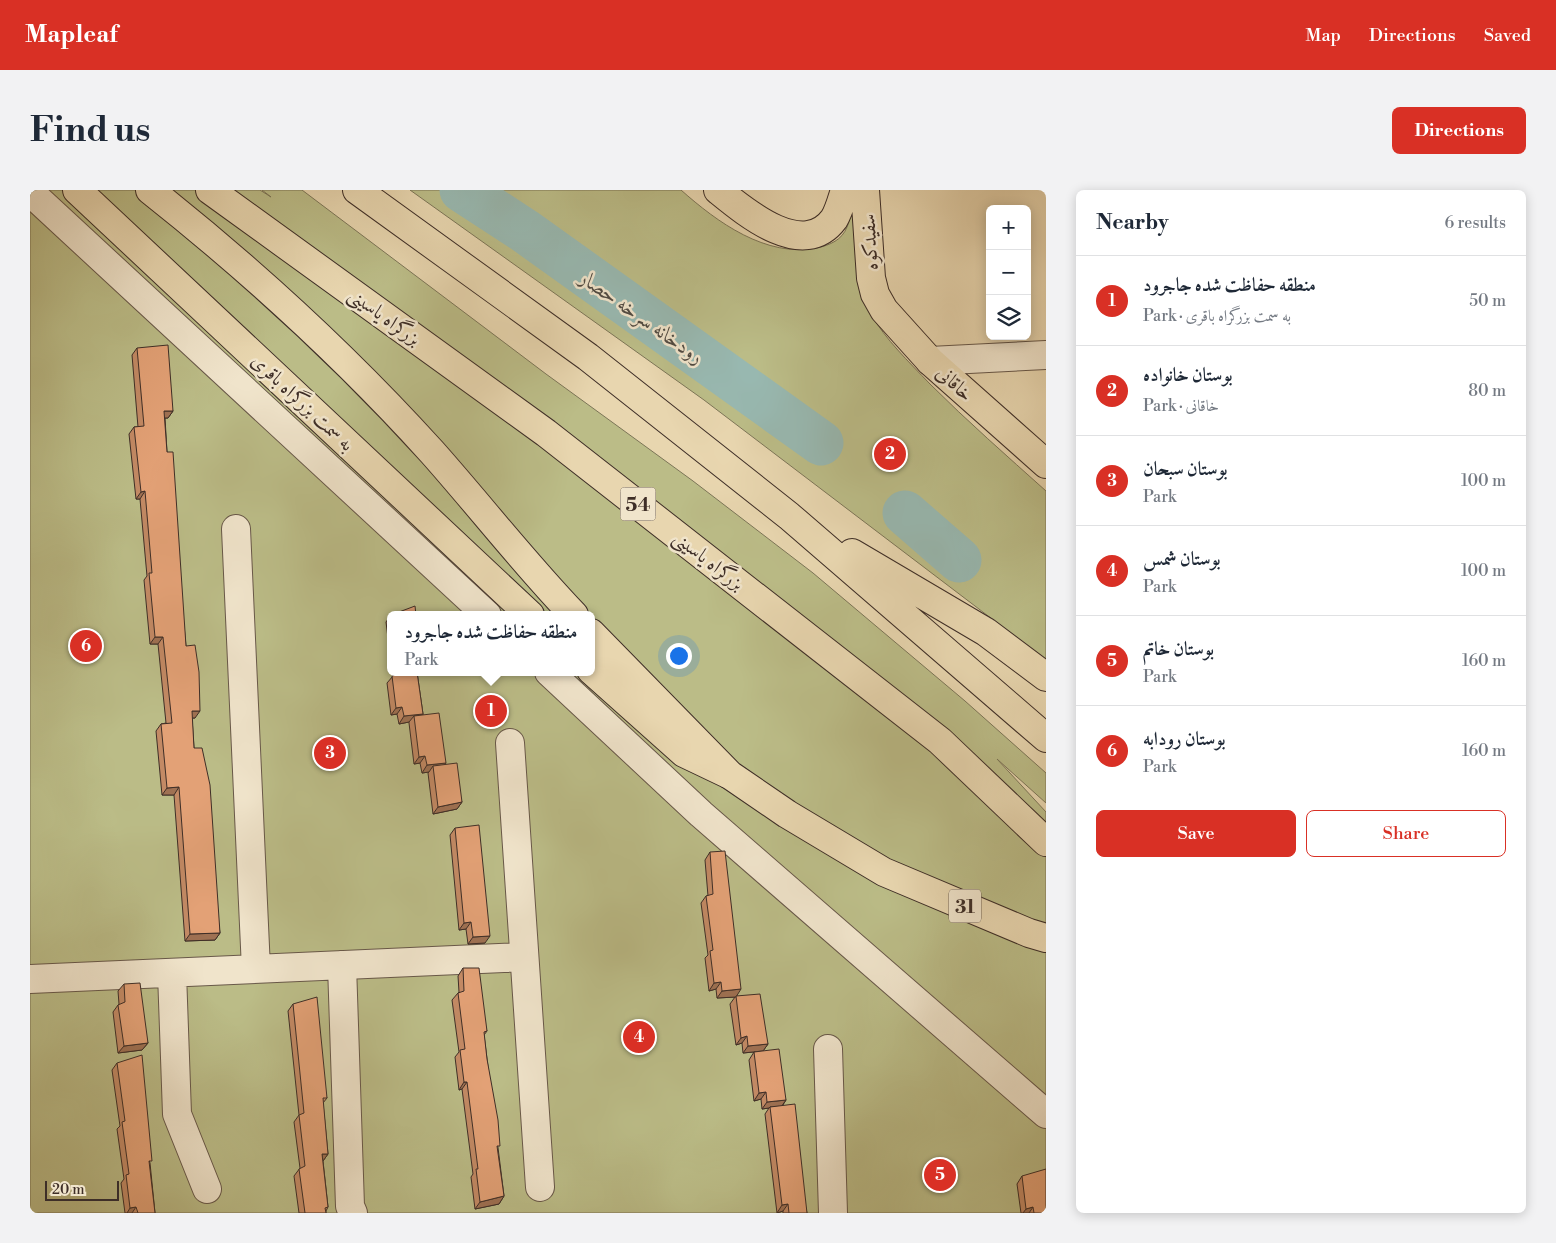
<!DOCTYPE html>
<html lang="en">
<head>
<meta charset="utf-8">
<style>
	body { margin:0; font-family:"Libre Bodoni",Amiri,serif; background:#f2f2f3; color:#1f2937 }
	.controls { position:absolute; right:15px; top:15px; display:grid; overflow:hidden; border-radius:8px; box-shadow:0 2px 12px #0003 }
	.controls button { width:45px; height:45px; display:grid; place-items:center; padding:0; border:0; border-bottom:1px solid #e0e1e3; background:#fff; color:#1f2937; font:25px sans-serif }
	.scale { position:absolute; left:15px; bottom:12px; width:74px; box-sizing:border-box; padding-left:5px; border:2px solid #3e2e27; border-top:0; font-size:14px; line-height:18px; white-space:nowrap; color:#3e2e27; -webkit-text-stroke:4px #f0e4cb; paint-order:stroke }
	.you { position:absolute; left:648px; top:465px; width:18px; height:18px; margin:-12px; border:4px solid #fff; border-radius:50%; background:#1a73e8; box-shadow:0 0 0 8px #1a73e833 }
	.badge { display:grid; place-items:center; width:32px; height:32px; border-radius:50%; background:#d93025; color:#fff; font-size:16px; font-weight:700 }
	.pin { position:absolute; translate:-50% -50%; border:2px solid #fff; box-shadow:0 1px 5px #0006 }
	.popup { position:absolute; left:357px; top:421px; width:208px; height:65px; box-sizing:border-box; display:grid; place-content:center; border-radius:8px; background:#fff; filter:drop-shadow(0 1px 4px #0005); font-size:16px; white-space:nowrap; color:#747a83 }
	.popup b { font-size:19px; color:#1f2937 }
	.popup::after { content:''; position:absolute; left:50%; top:100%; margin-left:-10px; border:10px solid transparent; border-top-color:#fff }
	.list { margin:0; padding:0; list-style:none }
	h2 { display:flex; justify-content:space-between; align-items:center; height:65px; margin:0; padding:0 20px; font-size:21px }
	h2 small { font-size:16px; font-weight:400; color:#747a83 }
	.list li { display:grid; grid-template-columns:32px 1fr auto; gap:15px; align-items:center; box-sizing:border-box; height:90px; padding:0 20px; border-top:1px solid #e0e1e3 }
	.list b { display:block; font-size:19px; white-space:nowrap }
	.list p { margin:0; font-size:16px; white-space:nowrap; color:#747a83 }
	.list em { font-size:16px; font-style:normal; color:#747a83 }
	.actions { display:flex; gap:10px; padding:15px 20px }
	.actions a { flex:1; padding:11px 0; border:1px solid #d93025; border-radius:8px; text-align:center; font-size:18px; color:#d93025 }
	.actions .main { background:#d93025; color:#fff }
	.icon { flex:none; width:28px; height:28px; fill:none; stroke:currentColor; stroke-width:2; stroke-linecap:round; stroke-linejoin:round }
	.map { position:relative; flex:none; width:1016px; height:1023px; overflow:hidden; border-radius:8px }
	header { display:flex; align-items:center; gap:30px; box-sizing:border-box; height:70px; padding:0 25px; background:#d93025; color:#fff }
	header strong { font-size:24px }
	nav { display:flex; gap:28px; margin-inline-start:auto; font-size:18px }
	.intro { display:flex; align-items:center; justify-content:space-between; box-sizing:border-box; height:120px; padding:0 30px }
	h1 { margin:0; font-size:35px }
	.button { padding:12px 22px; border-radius:8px; background:#d93025; color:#fff; font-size:18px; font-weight:700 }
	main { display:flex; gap:30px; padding:0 30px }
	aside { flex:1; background:#fff; border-radius:8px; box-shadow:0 2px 12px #0003 }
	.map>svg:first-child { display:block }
</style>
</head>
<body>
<header>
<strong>Mapleaf</strong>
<nav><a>Map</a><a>Directions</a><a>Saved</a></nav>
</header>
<div class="intro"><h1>Find us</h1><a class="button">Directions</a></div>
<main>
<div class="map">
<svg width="1016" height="1023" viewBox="0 0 1016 1023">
	<rect width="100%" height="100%" fill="#e8d6af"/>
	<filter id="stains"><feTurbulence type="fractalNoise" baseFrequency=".004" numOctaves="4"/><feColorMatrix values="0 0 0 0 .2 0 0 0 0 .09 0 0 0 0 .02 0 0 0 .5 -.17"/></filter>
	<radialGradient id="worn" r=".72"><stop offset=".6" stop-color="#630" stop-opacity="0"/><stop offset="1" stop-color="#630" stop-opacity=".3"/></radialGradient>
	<!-- green -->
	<path fill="#bbbc87" stroke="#7c7557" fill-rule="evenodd" d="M0,0h230l11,7 -9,-7h40l244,184 147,107 120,92 152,128 81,72v30l-49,-44 49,53v401h-1016zM361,425h200v57h-200z
		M380,0h271c36,32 85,68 136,58 13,-3 25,-8 30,-21 5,-10 3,-23 3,-34l20,120c16,27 38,48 60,71 37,37 77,72 116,107v169l-342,-260z"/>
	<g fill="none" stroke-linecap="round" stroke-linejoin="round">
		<!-- river -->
		<path stroke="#98b8b0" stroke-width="45" d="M432,0l63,41 296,212
			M875,323l54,47"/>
		<defs>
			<path id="minor" d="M0,2l457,423
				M900,171l116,-6
				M206,339l20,440
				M519,482l152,142 345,300
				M480,553l30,444
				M312,775l8,241 3,7
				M142,783l5,141 30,75
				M0,789l494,-22
				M798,859l5,164"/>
			<path id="major" d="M47,0l453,425
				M688,0c27,22 85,71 116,29 5,-8 8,-20 11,-29
				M835,0l6,88 4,16 9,16 46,51 116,103
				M561,480l93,83 44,21"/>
			<path id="highway" d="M120,0c101,80 196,167 282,262 48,54 92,111 142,163
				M180,0l336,243 394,308 106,101
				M327,0l231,167 201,159 257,222
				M822,363l134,79 60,45
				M561,443l139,142 57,39 97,58 145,61 17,5"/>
		</defs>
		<!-- minor casing -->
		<use href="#minor" stroke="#685849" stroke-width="30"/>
		<!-- major casing -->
		<use href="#major" stroke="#3e2e27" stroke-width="30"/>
		<!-- highway casing -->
		<use href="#highway" stroke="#3e2e27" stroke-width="30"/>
		<!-- minor -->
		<use href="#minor" stroke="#f0e4cb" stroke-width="28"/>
		<!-- major -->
		<use href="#major" stroke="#e8d6af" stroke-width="28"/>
		<!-- highway -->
		<use href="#highway" stroke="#e8d6af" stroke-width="28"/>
	</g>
	<!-- wall -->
	<path fill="#c38a65" stroke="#3e2e27" d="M107,158l36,63 -5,7h-3l2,34 19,194 9,72h-3l2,30 26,185 -5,7 -30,1 -11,-146h-12l-6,-64 5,-7 5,-1 -8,-79h-8l-6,-64 3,-4 -7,-77h-4l-7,-65 5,-7h4l-6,-72z
		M361,425v47l-5,-40z
		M362,482h25l6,42 39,88 -5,7 -24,5 -5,-41 1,-1 -7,1 -2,-10 -6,1 -5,-41v-1l-10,2 -2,-10 -6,1 -4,-32 6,-7z
		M425,638l30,115 -17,1 -2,-15 -7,1 -9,-95z
		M680,662l27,144 31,48 -5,7 -20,2 -1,-10 -6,2 -6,-41 5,-7 -18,1 -1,-9 -7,2 -4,-33 3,-3 -7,-52 5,-7h2l-3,-36z
		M433,778l24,63 -3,4 3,24 17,137 -5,8 -24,5 -4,-32 2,-3 -11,-85 -3,1 -4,-33 4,-5 -7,-52 6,-7 1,-1 -1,-16z
		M94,794l24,59 -6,7 -24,3 -5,-41 5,-7 1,-1 -1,-13z
		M263,814l34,94 -4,5 5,51 -5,7 5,46 -2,4v2h-27l-5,-37 6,-8 -6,-46 5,-7 -11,-104z
		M724,862l32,48 -3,5 24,108h-24v-2l-6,2 -12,-99 4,-6 -7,1 -1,-10 -7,2 -5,-41z
		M87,873l33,100 5,50h-30l-4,-30 3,-4 -7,-50 3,-3 -8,-56z
		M992,986l24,37h-25l-4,-29z"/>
	<!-- shaded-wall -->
	<path fill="#9f7153" stroke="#3e2e27" d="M134,221h9l-5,7h-9z
		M115,301l-5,8h-4l5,-7z
		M125,447h8l-5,7h-8z
		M372,517l-5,7 -6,1 5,-7z
		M162,521h8l-5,7h-8z
		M393,524l-9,2 -5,6 -10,2 5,-8z
		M395,566l-5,7 -6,1 5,-7z
		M416,573l-5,8 -8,-5 -4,6 -7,1 5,-8z
		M149,597l-5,8h-12l5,-7z
		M432,612l-5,7 -24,5 5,-7z
		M441,732l-5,7 -7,1 5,-7z
		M190,743l-5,7 -30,1 5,-7z
		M460,746l-5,7 -17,1 5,-7z
		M691,792l-5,7 -7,2 5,-8z
		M711,799l-5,8 -19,1 5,-7z
		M717,846l-5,7 -6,2 5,-7z
		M118,853l-6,7 -24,3 6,-7z
		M738,854l-5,7 -20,2 5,-7z
		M434,892h3l-5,7 -3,1z
		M736,902l-5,7 -7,2 5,-8z
		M756,910l-5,7h-11l-1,1 -7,1 5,-7z
		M292,964h6l-5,7z
		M474,1006l-5,8 -24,5 5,-7z
		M758,1014l-5,7 -6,2 5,-8z
		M106,1017l-4,6h-5l3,-5z
		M1003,1017l-4,6h-6l3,-4z"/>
	<!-- building -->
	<path fill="#e3a176" stroke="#3e2e27" d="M138,155l5,66h-9l3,41h6l13,194 9,-1 4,27 1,39h-8l2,37h8l8,37 10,148 -30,1 -11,-147 -12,1 -6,-64 11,-1 -9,-86h-8l-6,-64h3l-7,-82 -4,1 -7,-65 10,-1 -7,-78z
		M385,416l1,9h-25z
		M368,482h19l6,42 -19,2 -2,-9 -6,1 -4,-32 7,-2z
		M409,523l7,50 -19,2 -2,-9 -6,1 -5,-41z
		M427,573l5,39 -24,5 -5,-41z
		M449,635l11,111 -17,1 -2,-15 -7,1 -9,-95z
		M695,661l16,138 -19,2 -1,-9 -7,1 -4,-32 3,-1 -7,-54 7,-2 -3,-42z
		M433,778h16l8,63 -3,1 3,27 11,61 2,26h-3l7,50 -24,6 -4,-33h2l-11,-87h-3l-4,-32 5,-1 -7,-56 6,-2z
		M110,793l8,60 -24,3 -6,-41 7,-3 -1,-18z
		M730,804l8,50 -20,2 -1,-10 -6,2 -5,-42z
		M287,807l10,101h-4l5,56h-6l6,53 -3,1 1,5h-21l-6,-44 6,-3 -6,-51 5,-2 -11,-109z
		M749,859l7,51 -19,2 -1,-10 -7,1 -5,-41z
		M112,865l10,106h-3l6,52h-17l-2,-6 -6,1 -4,-33 3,-1 -7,-52 3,-1 -8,-58z
		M765,914l12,109h-18l-1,-9 -6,1 -12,-98z
		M1016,979v44h-12l-1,-6 -7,2 -4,-33z"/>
	<g text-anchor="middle" stroke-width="5" stroke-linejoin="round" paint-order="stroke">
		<!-- shield labels -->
		<g fill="#f0e4cb" stroke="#736558" stroke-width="1">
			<rect x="590.5" y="297.5" width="35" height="33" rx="4"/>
			<rect x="919" y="699.5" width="32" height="33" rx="4"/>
		</g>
		<g font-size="19" font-weight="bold" fill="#3e2e27">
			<text x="608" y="321">54</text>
			<text x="935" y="723">31</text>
		</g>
		<!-- street labels -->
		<g font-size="20" fill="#3e2e27" stroke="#f0e4cb">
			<text transform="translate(839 52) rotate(-93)" y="7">سفیدکوه</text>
			<text transform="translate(355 126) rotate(36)" y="7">بزرگراه یاسینی</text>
			<text transform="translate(925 193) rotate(42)" y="7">خاقانی</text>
			<text transform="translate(273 212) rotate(43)" y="7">به سمت بزرگراه باقری</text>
			<text transform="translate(679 370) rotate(38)" y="7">بزرگراه یاسینی</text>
		</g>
		<!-- water labels -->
		<g font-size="21" font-style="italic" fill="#504a42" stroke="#f0e4cb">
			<text transform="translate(612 127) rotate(35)" y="7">رودخانه سرخه حصار</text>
		</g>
	</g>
	<rect width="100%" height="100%" filter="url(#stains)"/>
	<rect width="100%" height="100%" fill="url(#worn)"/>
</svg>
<div class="controls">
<button>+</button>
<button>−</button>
<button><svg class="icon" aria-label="layers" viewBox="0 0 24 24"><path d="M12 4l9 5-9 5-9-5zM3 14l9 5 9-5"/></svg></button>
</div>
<div class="scale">20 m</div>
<div class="you"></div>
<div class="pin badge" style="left:461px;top:521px">1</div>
<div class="popup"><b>منطقه حفاظت شده جاجرود</b>Park</div>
<div class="pin badge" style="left:860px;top:264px">2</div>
<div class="pin badge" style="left:300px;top:563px">3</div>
<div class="pin badge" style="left:609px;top:847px">4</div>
<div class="pin badge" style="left:910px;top:985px">5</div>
<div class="pin badge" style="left:56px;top:456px">6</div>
</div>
<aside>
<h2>Nearby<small>6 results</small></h2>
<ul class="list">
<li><span class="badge">1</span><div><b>منطقه حفاظت شده جاجرود</b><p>Park · به سمت بزرگراه باقری</p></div><em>50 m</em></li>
<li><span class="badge">2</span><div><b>بوستان خانواده</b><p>Park · خاقانی</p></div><em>80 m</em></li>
<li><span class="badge">3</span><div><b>بوستان سبحان</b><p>Park</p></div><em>100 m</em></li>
<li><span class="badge">4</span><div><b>بوستان شمس</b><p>Park</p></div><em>100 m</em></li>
<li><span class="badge">5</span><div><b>بوستان خاتم</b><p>Park</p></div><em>160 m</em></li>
<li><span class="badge">6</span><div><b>بوستان رودابه</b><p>Park</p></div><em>160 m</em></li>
</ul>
<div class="actions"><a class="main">Save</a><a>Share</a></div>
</aside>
</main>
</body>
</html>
